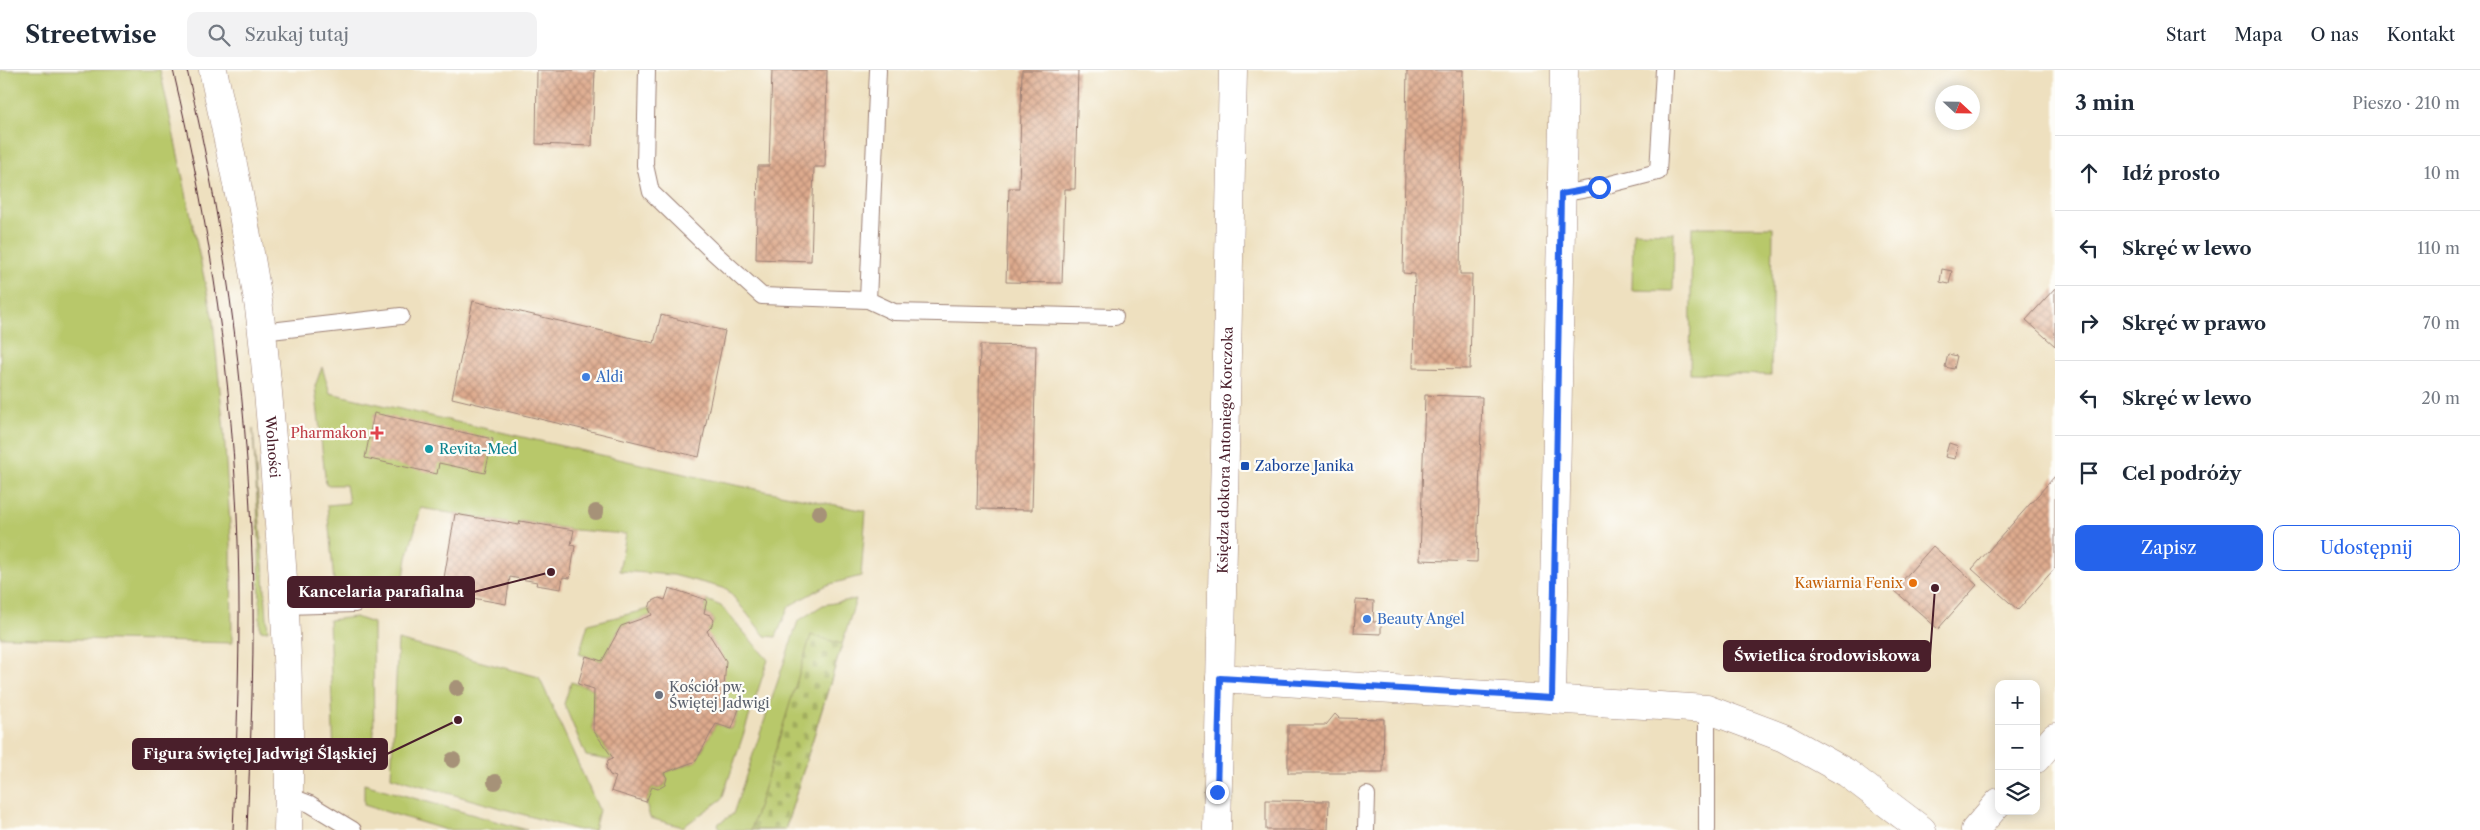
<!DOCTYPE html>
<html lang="pl">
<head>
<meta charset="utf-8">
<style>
	body { margin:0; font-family:"Libre Caslon Text",serif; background:#f2f2f3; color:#1f2937 }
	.controls { position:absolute; right:15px; bottom:15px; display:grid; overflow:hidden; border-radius:10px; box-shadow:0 2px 12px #0003 }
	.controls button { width:45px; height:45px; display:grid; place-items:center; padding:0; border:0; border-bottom:1px solid #e0e1e3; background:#fff; color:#1f2937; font:25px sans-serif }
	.compass { position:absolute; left:1935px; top:15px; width:45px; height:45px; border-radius:50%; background:#fff; box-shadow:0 2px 12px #0003; rotate:112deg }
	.stop { position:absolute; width:15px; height:15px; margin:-11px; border:4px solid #2563eb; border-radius:50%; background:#fff }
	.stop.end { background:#2563eb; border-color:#fff; box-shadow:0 1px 5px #0008 }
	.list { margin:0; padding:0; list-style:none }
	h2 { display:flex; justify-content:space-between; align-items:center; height:65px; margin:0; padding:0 20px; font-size:21px }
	h2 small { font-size:16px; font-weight:400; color:#747a83 }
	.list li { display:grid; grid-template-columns:32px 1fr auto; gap:15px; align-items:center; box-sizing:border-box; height:75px; padding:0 20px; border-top:1px solid #e0e1e3 }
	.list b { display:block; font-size:19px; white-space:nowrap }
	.list em { font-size:16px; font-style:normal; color:#747a83 }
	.actions { display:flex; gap:10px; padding:15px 20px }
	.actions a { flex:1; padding:11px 0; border:1px solid #2563eb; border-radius:10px; text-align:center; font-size:18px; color:#2563eb }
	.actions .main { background:#2563eb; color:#fff }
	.icon { flex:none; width:28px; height:28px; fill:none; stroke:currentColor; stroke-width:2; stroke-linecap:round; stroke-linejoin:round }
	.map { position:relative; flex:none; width:2055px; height:760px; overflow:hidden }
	header { display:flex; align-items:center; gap:30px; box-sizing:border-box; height:70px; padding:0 25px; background:#fff; border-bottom:1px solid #e0e1e3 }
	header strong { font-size:24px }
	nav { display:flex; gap:28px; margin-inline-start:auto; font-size:18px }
	.search { width:350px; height:45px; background:#f2f2f3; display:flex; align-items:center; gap:12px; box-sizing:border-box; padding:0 18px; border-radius:10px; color:#747a83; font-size:19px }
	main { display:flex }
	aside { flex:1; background:#fff }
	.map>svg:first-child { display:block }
</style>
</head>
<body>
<header>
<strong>Streetwise</strong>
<div class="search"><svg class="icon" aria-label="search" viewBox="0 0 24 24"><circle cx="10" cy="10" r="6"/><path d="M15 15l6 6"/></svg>Szukaj tutaj</div>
<nav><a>Start</a><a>Mapa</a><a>O nas</a><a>Kontakt</a></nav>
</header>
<main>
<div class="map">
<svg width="2055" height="760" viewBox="0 0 2055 760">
	<defs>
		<pattern id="cemetery-stones" width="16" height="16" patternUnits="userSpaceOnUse" patternTransform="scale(1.25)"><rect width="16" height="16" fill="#b8c86b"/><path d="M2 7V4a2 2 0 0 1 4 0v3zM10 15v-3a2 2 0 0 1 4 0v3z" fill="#a0ab5d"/></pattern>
		<pattern id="building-cross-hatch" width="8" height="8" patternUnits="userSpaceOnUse" patternTransform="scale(1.25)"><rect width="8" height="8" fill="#deab8e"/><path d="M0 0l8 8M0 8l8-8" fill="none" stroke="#b68b74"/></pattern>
	</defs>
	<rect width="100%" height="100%" fill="#fdfcf7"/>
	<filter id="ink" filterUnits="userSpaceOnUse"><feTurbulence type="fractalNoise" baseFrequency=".02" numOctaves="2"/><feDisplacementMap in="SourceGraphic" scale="10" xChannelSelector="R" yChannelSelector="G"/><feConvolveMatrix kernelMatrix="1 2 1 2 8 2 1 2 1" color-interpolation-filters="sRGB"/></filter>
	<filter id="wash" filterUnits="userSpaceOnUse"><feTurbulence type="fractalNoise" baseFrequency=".0096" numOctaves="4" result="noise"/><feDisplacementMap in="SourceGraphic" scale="20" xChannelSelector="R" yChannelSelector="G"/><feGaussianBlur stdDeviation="1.12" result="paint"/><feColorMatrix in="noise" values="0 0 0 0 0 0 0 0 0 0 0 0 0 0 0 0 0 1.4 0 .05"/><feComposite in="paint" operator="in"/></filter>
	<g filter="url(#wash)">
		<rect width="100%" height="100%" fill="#eee0bf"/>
		<!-- green -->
		<path fill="#b8c86b" stroke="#81744b" d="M0,0h160l53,250 11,111 7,110 1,102 -232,-6z
			M1692,157h81l-2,148 -81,-2z
			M1633,162l41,1 -1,58 -41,-1z
			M322,297l8,26 385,88 151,30 -5,65 -34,9 -38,21 -13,31 -11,-1 -38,-47 -54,-14 -54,-4 7,-37 -52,-4 -54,-9 -1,4 -98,-17 -14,50 -6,38 -46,-4 -20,2 -8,-89 22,-2 -3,-18h-20l-11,-99z
			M253,359l15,202 -8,-1 -1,-90z
			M856,529l-71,231h-65l-2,-6 15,-10 65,-193 25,-16z
			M707,530l14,6 47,54 -46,139 -39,28 -33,-9 -4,-16 6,-15 6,2 7,-4 2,-7 -3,-5 32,-12 20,-37 16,5 8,-22 -17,-6 -16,-70 4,-4 3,-7 -4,-5 -6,-2z
			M649,539l3,6 -31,11 -19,35 -23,-7 9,-30z
			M355,547l18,6 1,139 -12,-3 -28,-1 -5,-138z
			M398,570l141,37 60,133 -5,20h-16l-187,-53z
			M571,612l23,7 -1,41 20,28 -5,2 -22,-4 -22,-52z
			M364,714l163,46h-81l-82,-25z"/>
		<!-- cemetery -->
		<path fill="url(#cemetery-stones)" stroke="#81744b" d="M811,565l31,9 -57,186h-34z"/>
		<g id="blocks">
			<!-- building -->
			<path fill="url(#building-cross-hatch)" d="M537,0h58l-3,76 -56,-2z
				M772,0h55l-2,97h-11l-3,94 -55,-2 2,-93h11z
				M1022,0h56l-3,119h-10l-3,94 -56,-1 3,-94h10z
				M1407,0h56l-3,204h12l-2,95 -57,-1 2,-94 -12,-1z
				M1942,199l10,2 -3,13 -9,-2z
				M2055,218v58l-29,-26z
				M473,231l181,42 7,-28 64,16 -26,126 -247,-59z
				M980,275l56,1 -4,164 -55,-1z
				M1948,284l9,2 -3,13 -9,-2z
				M1425,325l57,2 -5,165 -57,-2z
				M374,343l119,26 -8,34 -46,-10 -2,11 -72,-16z
				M1949,373l9,3 -3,13 -10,-2z
				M2055,406v92l-37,42 -46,-41z
				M455,444l64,11 1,-4 54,9 -3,15 4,1 -5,32 -7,-1 -2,12 -25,-4 1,-3 -27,-5 -4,27 -45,-8 3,-15 -20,-3z
				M1933,476l44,39 -39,44 -44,-39z
				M669,518l38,12 -3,13 6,2 4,5 -3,7 -4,4 19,30 -3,40 17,5 -8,23 -16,-5 -20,37 -32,12 3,5 -2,7 -7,4 -6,-2 -6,15 -35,-11 5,-14 -6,-2 -4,-7 2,-8 5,-2 -20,-28 1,-41 -16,-5 8,-28 16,5 19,-35 31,-11 -3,-6 2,-7 8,-4 6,2z
				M1356,530l18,1 -1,21h8v12l-27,-1z
				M1335,644l4,4 45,1 -1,54h-95v-48h38z
				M1266,730l63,1 -1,29h-62z"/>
		</g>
	</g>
	<g filter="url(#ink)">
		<use href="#blocks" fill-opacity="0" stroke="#9c8075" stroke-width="1"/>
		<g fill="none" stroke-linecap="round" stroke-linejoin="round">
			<defs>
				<path id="service" d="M647,0l-2,95 6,27 60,58 51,46 106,4
					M878,0l-10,230 26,12 221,5
					M1561,124l38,-7 59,-15 6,-102
					M262,262l139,-16
					M286,536l69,-2
					M1707,639v121
					M289,726l21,8 43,26
					M1366,760l1,-35"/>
				<path id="minor" d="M1220,608l487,31 77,29 63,35 75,57
					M1552,628l12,-628
					M2036,689l19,-22
					M1975,760l24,-28"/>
				<g id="tertiary">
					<path id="s1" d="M213,0c17,79 34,158 46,238 8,60 12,120 17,180 10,114 16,227 12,342"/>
					<path id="s2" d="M1217,760l16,-760"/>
				</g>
			</defs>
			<!-- service casing -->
			<use href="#service" stroke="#9c8075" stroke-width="18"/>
			<!-- minor casing -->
			<use href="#minor" stroke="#9c8075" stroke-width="29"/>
			<!-- tertiary casing -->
			<use href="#tertiary" stroke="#9c8075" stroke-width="29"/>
			<!-- service -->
			<use href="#service" stroke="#fff" stroke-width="16"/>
			<!-- minor -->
			<use href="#minor" stroke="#fff" stroke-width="28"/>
			<!-- tertiary -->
			<use href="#tertiary" stroke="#fff" stroke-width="28"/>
			<!-- tram -->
			<path stroke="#4a1f2b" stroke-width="1" d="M173,0c37,155 60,312 65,472 3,96 -1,192 -5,288
				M187,0c41,173 63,348 66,525 1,79 -3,157 -6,235"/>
		</g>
		<!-- trees -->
		<g fill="#a69278">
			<circle cx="596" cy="442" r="8"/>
			<circle cx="819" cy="443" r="8"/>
			<circle cx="457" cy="618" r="8"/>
			<circle cx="453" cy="690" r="8"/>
			<circle cx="495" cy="712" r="8"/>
		</g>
	</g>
	<g fill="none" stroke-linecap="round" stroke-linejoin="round" filter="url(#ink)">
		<!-- route -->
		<path stroke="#2563eb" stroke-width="6" d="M1217,722l3,-114 332,20 9,-504 38,-7"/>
	</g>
	<!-- markers -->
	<g fill="#3f7fe0" stroke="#fdfcf7" stroke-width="2">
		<circle cx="586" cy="307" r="5"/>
		<circle cx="1367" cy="549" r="5"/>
	</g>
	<path fill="#e0444e" stroke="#fdfcf7" stroke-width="2" d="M374.5 355.5h5v5h5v5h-5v5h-5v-5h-5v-5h5z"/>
	<circle fill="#0f9aa8" stroke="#fdfcf7" stroke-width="2" cx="429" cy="379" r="5"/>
	<rect fill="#1a4fb4" stroke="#fdfcf7" stroke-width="2" x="1240" y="391" width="10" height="10" rx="2.5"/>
	<circle fill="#e8710a" stroke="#fdfcf7" stroke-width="2" cx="1913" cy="513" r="5"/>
	<circle fill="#6b7280" stroke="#fdfcf7" stroke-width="2" cx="659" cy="625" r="5"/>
	<g text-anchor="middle" stroke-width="4.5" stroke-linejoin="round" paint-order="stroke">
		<!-- shop labels -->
		<g font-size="14" fill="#366cbe" stroke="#fdfcf7" text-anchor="start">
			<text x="596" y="312">Aldi</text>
			<text x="1377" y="554">Beauty Angel</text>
		</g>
		<!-- health labels -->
		<g font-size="14" fill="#be3a42" stroke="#fdfcf7" text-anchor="end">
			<text x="367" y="368">Pharmakon</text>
		</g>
		<!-- street labels -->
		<g font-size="14" fill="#4a1f2b" stroke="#fdfcf7">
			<text dy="5" stroke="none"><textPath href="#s1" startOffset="382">Wolności</textPath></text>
			<text dy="5" stroke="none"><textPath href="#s2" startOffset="380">Księdza doktora Antoniego Korczoka</textPath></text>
		</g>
		<!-- culture labels -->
		<g font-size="14" fill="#0d838f" stroke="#fdfcf7" text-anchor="start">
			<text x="439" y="384">Revita-Med</text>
		</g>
		<!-- transit labels -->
		<g font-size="14" fill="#164399" stroke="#fdfcf7" text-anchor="start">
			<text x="1255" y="401">Zaborze Janika</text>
		</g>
		<!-- food labels -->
		<g font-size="14" fill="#c56008" stroke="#fdfcf7" text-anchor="end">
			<text x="1903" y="518">Kawiarnia Fenix</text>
		</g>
		<!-- worship labels -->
		<g font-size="14" fill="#5b616d" stroke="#fdfcf7" text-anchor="start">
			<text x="669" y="622">Kościół pw.<tspan x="669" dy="16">Świętej Jadwigi</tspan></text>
		</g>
	</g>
	<!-- callouts -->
	<path fill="none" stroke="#4a1f2b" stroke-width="2" d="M551 502L474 522M1935 518L1930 586M458 650L387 684"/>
	<g fill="#4a1f2b" stroke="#fdfcf7" stroke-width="2">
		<circle cx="551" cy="502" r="5"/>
		<circle cx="1935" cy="518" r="5"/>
		<circle cx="458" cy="650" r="5"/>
	</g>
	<g fill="#4a1f2b" stroke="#4a1f2b" stroke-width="2">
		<rect x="288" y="507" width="186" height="30" rx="5"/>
		<rect x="1724" y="571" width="206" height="30" rx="5"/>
		<rect x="133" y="669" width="254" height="30" rx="5"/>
	</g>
	<g font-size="15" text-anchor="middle" font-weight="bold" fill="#fff">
		<text x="381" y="527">Kancelaria parafialna</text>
		<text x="1827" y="591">Świetlica środowiskowa</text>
		<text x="260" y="689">Figura świętej Jadwigi Śląskiej</text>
	</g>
</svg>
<div class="controls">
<button>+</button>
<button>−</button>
<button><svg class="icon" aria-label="layers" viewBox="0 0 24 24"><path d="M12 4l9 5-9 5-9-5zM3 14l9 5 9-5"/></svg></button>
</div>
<svg class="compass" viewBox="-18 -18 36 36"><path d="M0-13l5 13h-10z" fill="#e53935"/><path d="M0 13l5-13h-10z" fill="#747a83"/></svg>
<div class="stop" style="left:1599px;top:117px"></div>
<div class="stop end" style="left:1217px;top:722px"></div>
</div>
<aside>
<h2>3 min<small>Pieszo · 210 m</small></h2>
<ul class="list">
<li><svg class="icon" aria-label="ahead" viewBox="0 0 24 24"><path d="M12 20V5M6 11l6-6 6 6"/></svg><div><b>Idź prosto</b></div><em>10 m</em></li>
<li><svg class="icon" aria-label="left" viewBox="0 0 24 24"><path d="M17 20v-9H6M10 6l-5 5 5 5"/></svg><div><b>Skręć w lewo</b></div><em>110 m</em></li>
<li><svg class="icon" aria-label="right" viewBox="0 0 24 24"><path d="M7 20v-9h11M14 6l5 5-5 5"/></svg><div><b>Skręć w prawo</b></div><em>70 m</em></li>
<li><svg class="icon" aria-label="left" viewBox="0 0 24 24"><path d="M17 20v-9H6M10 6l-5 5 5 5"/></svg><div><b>Skręć w lewo</b></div><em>20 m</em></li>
<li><svg class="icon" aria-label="arrive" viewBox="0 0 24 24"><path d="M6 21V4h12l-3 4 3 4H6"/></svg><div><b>Cel podróży</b></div></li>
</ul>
<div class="actions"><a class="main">Zapisz</a><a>Udostępnij</a></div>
</aside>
</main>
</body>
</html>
